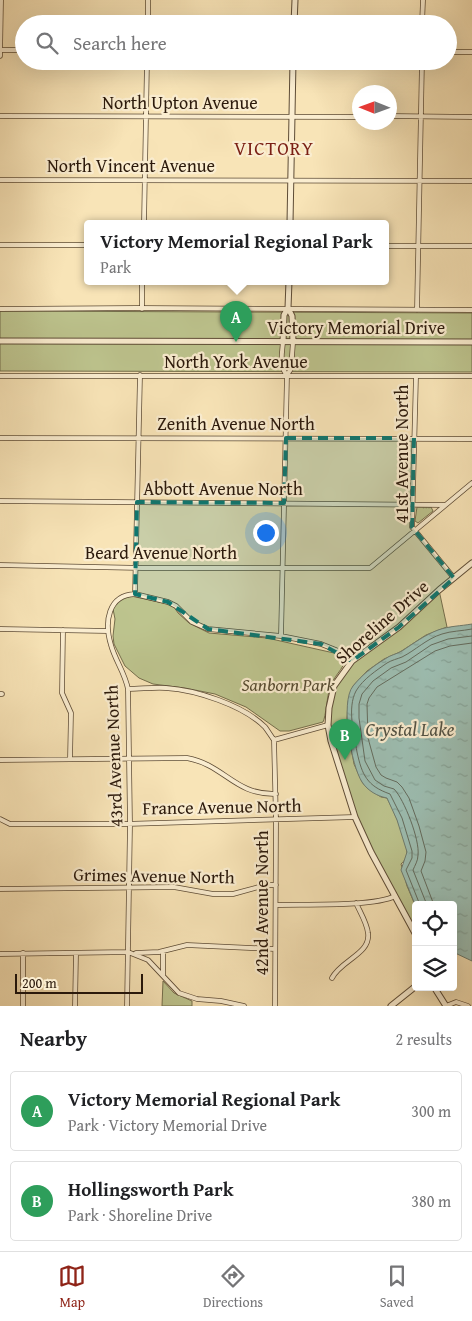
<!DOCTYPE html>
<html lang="en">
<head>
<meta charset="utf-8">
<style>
	body { margin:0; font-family:"Gentium Book Plus",serif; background:#f6f6f6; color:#202124 }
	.controls { position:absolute; right:15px; bottom:15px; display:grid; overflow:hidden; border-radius:5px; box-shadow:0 5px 20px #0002 }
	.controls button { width:45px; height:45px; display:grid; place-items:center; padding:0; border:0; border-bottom:1px solid #e0e0e0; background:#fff; color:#202124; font:25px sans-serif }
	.compass { position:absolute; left:352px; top:85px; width:45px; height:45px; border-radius:50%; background:#fff; box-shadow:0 5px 20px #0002; rotate:271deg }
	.scale { position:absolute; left:15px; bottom:12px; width:128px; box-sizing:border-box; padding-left:5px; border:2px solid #2b190b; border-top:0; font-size:14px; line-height:18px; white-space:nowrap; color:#2b190b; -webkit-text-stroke:4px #faedd0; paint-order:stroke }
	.you { position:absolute; left:265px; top:532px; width:18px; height:18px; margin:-12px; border:4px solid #fff; border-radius:50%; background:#1a73e8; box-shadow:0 0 0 8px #1a73e833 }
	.badge { display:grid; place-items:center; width:32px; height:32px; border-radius:50%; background:#8f2418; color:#fff; font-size:16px; font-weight:700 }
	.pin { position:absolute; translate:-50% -41px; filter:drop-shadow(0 1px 2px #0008) }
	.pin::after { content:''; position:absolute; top:26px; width:18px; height:15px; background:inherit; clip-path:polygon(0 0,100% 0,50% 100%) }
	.popup { position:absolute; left:84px; top:220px; width:305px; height:65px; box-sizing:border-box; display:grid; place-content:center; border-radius:5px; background:#fff; filter:drop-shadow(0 1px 4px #0005); font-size:16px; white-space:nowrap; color:#757577 }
	.popup b { font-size:19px; color:#202124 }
	.popup::after { content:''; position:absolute; left:50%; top:100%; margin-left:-10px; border:10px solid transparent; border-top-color:#fff }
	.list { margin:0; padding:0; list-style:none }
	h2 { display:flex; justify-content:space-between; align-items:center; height:65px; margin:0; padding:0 20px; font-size:21px }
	h2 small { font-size:16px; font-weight:400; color:#757577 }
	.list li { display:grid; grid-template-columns:32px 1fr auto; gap:15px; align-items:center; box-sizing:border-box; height:80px; margin:0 10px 10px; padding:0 10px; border:1px solid #e0e0e0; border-radius:5px }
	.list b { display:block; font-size:19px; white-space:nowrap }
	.list p { margin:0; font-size:16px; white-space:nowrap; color:#757577 }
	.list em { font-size:16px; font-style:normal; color:#757577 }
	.icon { flex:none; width:28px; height:28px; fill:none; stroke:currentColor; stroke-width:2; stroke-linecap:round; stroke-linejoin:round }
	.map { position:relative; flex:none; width:472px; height:1006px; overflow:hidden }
	.search { position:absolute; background:#fff; box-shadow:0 5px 20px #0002; left:15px; right:15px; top:15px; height:55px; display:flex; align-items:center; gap:12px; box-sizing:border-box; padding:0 18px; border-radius:28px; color:#757577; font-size:19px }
	.sheet { height:245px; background:#fff }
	nav { display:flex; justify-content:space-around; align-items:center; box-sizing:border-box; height:70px; border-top:1px solid #e0e0e0; background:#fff; font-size:14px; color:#757577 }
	nav a { display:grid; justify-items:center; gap:2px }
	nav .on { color:#8f2418 }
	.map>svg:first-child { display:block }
</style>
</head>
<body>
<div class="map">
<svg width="472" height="1006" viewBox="0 0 472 1006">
	<defs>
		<pattern id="grass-tufts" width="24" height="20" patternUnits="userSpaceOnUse" patternTransform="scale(1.25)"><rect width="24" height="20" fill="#bdc48e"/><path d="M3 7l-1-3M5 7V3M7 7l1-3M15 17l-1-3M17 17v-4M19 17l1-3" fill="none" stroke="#a3a879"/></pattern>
		<pattern id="water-ripples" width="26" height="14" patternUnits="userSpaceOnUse" patternTransform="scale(1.25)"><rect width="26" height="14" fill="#9dbeb2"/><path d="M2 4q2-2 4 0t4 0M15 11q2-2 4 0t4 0" fill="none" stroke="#87a398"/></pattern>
	</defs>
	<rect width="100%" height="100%" fill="#f8e4b7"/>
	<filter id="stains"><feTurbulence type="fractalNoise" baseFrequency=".004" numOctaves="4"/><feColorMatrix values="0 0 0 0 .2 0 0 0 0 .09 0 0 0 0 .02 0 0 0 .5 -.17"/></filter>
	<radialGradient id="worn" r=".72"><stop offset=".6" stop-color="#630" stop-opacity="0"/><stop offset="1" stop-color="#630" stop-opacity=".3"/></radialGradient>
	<!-- grass -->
	<path fill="url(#grass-tufts)" stroke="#746e4c" d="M417,507h14l2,4 -15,12 -3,-2z"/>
	<!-- park -->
	<path fill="#bdc48e" stroke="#746e4c" d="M0,311l472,2v59l-472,-1z
		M439,590l8,37 -21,8 -26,17 -16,7 -17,12 -14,15 -5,16 -1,16 3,24 4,22 8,18 5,6 14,9 6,1c6,11 21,44 20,56 0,4 -3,7 -6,10l6,22 9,21v28l-61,-118 -24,-76 -2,-33 5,-22 17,-25 25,-17z
		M131,596l37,8 6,3 4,6 11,10 20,10 58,5 67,15 9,6 1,5c-4,8 -11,14 -14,23 -3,9 -4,29 -7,35l-34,9h-9l-34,-24 -31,-13 -30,-6 -32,-4 -14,-6 -14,-12 -11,-22 -1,-8 2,-17 -2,-10 4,-9z
		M163,981l11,12 18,8v5h-30z"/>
	<!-- water -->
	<path fill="url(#water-ripples)" stroke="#6f7c6f" d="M472,624v337l-19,-9v-47h-37v2l-15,-37 6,-18 -10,-32 -10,-22c-10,-2 -19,-7 -25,-16 -11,-17 -22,-80 -9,-96 9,-11 20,-20 32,-27 5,-4 12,-5 17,-8 12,-8 23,-16 36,-21 11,-4 23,-4 34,-6z"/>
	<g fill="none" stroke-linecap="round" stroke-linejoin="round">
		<!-- shore -->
		<path stroke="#646c5e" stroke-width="1" d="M420,905l-14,-35 6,-12v-7l-10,-33 -12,-24c-23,-8 -28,-19 -33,-42 -3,-18 -10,-44 -1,-61 7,-12 21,-21 31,-28 5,-3 10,-4 15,-6 14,-7 24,-18 40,-23 9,-3 20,-3 30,-5
			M427,905l-14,-35c2,-5 5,-9 5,-15 2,-15 -14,-56 -24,-66l-10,-3 -9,-6 -10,-19 -6,-43v-14l3,-10 11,-13 18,-13 15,-6 25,-17 17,-6 24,-3
			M434,905l-13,-34 4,-10 1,-9 -7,-26 -10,-28 -7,-11 -5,-5 -11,-4 -5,-3 -5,-8 -8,-29 -1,-34 2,-6 8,-11 58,-36 15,-5 22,-3"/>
		<defs>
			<path id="minor" d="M148,24v-24
				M422,24l1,-24
				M0,50h24
				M448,52h24
				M0,56l1,-56
				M0,116l360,1
				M390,116l82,1
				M0,180l472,1
				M144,223l3,-162
				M0,245h87
				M385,246h87
				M0,309l138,-1 334,2
				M142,309v-28
				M417,310l5,-249
				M283,342c-1,11 -4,25 4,33
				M0,376h472
				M416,376l-4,151 42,51
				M0,438l472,1
				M0,501l445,4
				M0,565l142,3h228l102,-85
				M135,594l33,8 8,4 16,16 16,7 73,7 40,8 15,6 16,11
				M0,629l108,2
				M63,630l-1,63 9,20 -1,46
				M281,636l6,-261 4,-6 2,-27
				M128,689c13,0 26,-2 38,-1 30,2 77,17 99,39 3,4 6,9 9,13l54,-15
				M0,694h2
				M274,740l2,80 -1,186
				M0,760l187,-2c38,7 47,37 89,36
				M0,819l10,5h116l229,-7
				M0,889l174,-2 39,7h20l33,-9h10
				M276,905c27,-1 98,2 119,-9
				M136,953l23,-1 28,-7 88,4
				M0,954l128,-2 20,8 31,33 18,6 24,2 23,5
				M163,975v-24
				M332,978c9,-18 39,-24 36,-45 -1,-10 -8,-21 -12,-30
				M23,1006v-53
				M75,1006l1,-53
				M127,1006l3,-182 -2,-135c-3,-16 -13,-29 -17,-44 -7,-23 -3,-50 24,-51l5,-219
				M446,1006l10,-4 12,4"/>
			<path id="tertiary" d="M294,24l1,-24
				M290,223l3,-162
				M289,281l-1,27 4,8 1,26
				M0,341l472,1
				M283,342l1,-27 4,-7
				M416,935l-45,-83 -16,-35 -24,-76 -3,-16 1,-17 5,-22 18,-25 47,-34 40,-37 33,-27
				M434,987l12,19
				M391,1006l25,-20"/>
		</defs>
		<!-- minor casing -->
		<use href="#minor" stroke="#5e4c36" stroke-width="5.5"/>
		<!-- tertiary casing -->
		<use href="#tertiary" stroke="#5e4c36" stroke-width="7"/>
		<!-- minor -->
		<use href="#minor" stroke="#faedd0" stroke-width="4"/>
		<!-- tertiary -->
		<use href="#tertiary" stroke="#faedd0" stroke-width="5"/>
	</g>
	<!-- marked area -->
	<path fill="#0f766e" fill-opacity="0.2" stroke="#0f766e" stroke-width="4" stroke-dasharray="10 6" stroke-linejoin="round" d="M286,438h128l-2,89 42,51 -55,49 -47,34 -31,-17 -113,-15 -40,-27 -33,-8 2,-92 147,1z"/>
	<g text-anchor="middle" stroke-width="4.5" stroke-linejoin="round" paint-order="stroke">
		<!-- street labels -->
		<g font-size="18" fill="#2b190b" stroke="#faedd0">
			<text x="180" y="109">North Upton Avenue</text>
			<text x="131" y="172">North Vincent Avenue</text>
			<text x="356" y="334">Victory Memorial Drive</text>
			<text x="236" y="368">North York Avenue</text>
			<text x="236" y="430">Zenith Avenue North</text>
			<text transform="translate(402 454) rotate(-90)" y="6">41st Avenue North</text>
			<text x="223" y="495">Abbott Avenue North</text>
			<text x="161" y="559">Beard Avenue North</text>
			<text transform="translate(382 622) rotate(-41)" y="6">Shoreline Drive</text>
			<text transform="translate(114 756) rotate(-92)" y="6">43rd Avenue North</text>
			<text transform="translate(222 807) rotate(-1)" y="6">France Avenue North</text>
			<text transform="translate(154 876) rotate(1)" y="6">Grimes Avenue North</text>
			<text transform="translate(262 903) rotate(-90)" y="6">42nd Avenue North</text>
		</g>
		<!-- park labels -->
		<g font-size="18" font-style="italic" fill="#574c32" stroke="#faedd0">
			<text x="288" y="691">Sanborn Park</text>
		</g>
		<!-- neighbourhood labels -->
		<g font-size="19" letter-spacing="1" fill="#7a1f14" stroke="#faedd0">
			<text x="274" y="155">VICTORY</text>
		</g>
		<!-- water labels -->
		<g font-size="19" font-style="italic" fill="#535345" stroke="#faedd0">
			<text x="410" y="736">Crystal Lake</text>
		</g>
	</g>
	<rect width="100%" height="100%" filter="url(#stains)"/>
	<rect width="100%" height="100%" fill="url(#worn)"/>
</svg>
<div class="controls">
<button><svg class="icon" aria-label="locate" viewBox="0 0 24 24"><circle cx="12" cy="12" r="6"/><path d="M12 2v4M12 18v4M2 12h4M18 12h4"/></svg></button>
<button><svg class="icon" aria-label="layers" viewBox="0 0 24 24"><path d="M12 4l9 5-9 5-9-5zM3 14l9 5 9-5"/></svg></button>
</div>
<svg class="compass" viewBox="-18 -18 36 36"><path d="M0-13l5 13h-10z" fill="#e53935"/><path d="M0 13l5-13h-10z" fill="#757577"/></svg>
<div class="scale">200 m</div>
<div class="you"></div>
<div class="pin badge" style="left:236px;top:342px;background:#2e9e5b">A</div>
<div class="popup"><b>Victory Memorial Regional Park</b>Park</div>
<div class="pin badge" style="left:345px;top:760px;background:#2e9e5b">B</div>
<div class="search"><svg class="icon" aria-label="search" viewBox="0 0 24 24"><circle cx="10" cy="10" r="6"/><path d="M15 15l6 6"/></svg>Search here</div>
</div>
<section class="sheet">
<h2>Nearby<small>2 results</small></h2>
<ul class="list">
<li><span class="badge" style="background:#2e9e5b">A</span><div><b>Victory Memorial Regional Park</b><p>Park · Victory Memorial Drive</p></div><em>300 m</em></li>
<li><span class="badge" style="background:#2e9e5b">B</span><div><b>Hollingsworth Park</b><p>Park · Shoreline Drive</p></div><em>380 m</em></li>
</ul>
</section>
<nav>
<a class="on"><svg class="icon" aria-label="map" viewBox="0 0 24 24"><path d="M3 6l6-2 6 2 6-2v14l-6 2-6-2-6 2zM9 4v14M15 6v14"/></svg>Map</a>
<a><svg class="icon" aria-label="directions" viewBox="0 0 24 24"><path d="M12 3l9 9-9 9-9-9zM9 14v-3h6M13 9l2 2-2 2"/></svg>Directions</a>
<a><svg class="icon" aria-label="saved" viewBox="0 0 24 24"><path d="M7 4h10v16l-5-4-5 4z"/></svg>Saved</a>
</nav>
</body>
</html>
